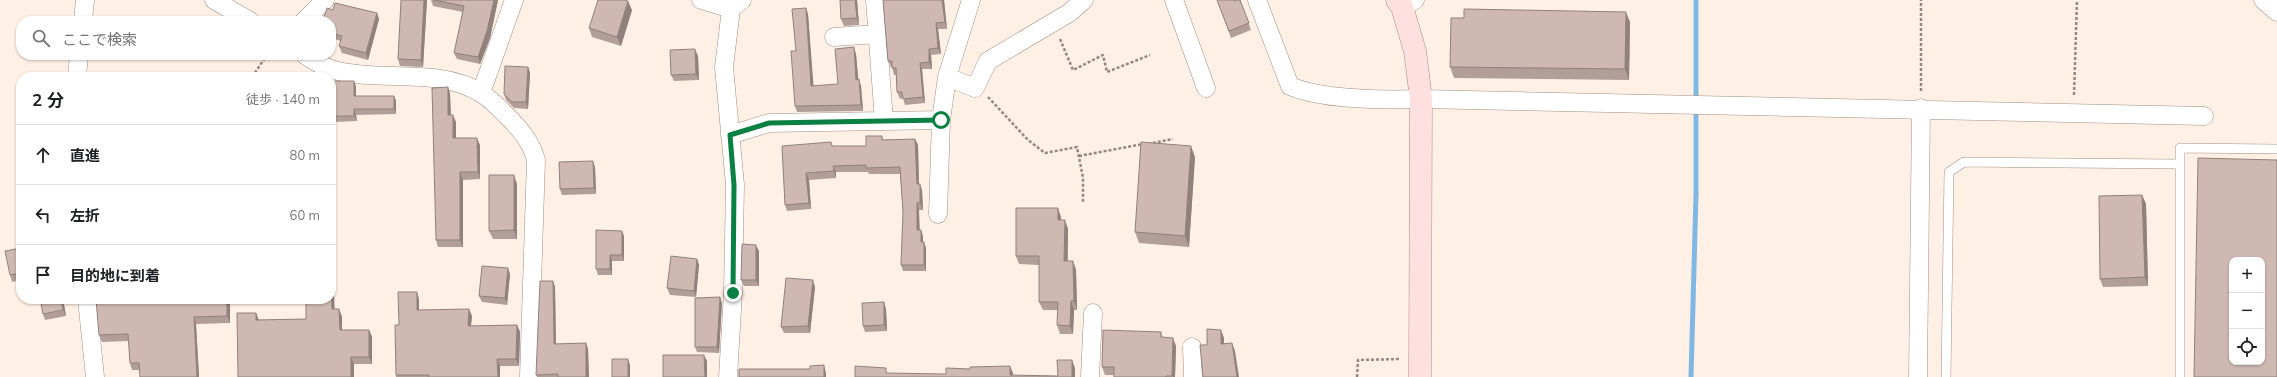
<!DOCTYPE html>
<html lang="ja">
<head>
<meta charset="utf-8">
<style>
	body { margin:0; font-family:Mulish,"Noto Sans JP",sans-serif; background:#f2f2f2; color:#202124 }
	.controls { position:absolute; right:12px; bottom:12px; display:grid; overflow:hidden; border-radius:8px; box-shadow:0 1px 3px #0004 }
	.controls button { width:36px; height:36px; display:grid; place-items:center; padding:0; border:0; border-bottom:1px solid #e0e0e0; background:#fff; color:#202124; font:20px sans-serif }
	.stop { position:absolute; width:12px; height:12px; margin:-9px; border:3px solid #0b8043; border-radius:50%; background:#fff }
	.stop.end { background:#0b8043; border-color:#fff; box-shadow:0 1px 4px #0008 }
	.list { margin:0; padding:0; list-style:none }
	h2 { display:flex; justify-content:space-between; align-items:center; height:52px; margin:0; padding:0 16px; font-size:17px }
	h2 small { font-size:13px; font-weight:400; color:#757577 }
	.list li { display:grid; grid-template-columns:26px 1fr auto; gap:12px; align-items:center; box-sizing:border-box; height:60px; padding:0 16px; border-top:1px solid #e0e0e0 }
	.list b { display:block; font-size:15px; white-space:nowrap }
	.list em { font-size:13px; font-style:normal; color:#757577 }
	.icon { flex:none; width:22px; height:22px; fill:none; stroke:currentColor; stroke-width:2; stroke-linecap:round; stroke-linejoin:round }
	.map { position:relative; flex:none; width:2277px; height:377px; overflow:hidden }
	.search { position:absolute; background:#fff; box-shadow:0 1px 3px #0004; left:16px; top:16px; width:320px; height:44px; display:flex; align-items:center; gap:10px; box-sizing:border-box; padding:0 14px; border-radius:16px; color:#757577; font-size:15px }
	.panel { position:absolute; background:#fff; box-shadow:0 1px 3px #0004; left:16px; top:72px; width:320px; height:232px; border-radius:16px }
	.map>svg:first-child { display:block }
</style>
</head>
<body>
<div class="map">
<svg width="2277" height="377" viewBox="0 0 2277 377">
	<rect width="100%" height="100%" fill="#fff0e5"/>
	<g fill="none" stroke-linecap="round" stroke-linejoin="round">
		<!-- stream -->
		<path stroke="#80b8e3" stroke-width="5" d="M1691,377l5,-182v-195"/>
		<defs>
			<path id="lane" d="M1946,377l3,-205 15,-10 216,2
				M2180,377v-229l97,1"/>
			<path id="street" d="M214,0l36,21
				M701,0l30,9
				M875,0l9,121
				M1174,0l32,88
				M1257,0l33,86c32,14 95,14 131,13l783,17
				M2263,0l14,12
				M1402,7l13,-7
				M83,21l2,-21
				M304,21l21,-21
				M834,37l43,-3
				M305,55c9,6 22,14 33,16 46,11 100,-4 143,22 10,6 19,16 27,24 13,13 23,25 28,43l-7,217
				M77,77l2,-22
				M947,77l28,11 13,-27 81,-48 15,-13
				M481,93l33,-93
				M730,135l39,-12 172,-3
				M938,214l3,-94 6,-43 24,-77
				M87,299l8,78
				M1192,347l1,30
				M728,377l5,-84 2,-108 -11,-118 7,-58 11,-9
				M1090,377l3,-64
				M1918,377l3,-269"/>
			<path id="secondary" d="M1397,0l5,7 13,44 6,48 -1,278"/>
		</defs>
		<!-- lane casing -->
		<use href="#lane" stroke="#a18f83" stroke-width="10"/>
		<!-- street casing -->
		<use href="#street" stroke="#a18f83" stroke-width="19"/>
		<!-- secondary casing -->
		<use href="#secondary" stroke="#a18f83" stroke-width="23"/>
		<!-- path -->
		<path stroke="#938880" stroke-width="2.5" stroke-dasharray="3 2" stroke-linecap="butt" d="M1060,39l13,31 30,-15 4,17 43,-17
			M252,77l15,-22
			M1921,91v-91
			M2074,95l3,-95
			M988,97l40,43 17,13 32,-6 6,31v24
			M1148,144l25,-5
			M1079,156l64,-12
			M1357,377l1,-17 43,-1"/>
		<!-- lane -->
		<use href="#lane" stroke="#fff" stroke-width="9"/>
		<!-- street -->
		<use href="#street" stroke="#fff" stroke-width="18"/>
		<!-- secondary -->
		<use href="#secondary" stroke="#fee0e1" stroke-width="22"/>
	</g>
	<!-- wall -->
	<path fill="#b19e98" d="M401,0h26l-4,67 -23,-1 -2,-7z
		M431,0h67l-8,38 -10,26 -23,-5 -3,-6 9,-41 -30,-6z
		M840,0h17l2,25 -15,1 -3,-7z
		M883,0h61l3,29h-9l3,25 -10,1 1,14h-10l3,34 -20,2 -2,-7 -3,1 -3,-7 -1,-17h-2l-2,-8h-1l-3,-6z
		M1217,0l17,1 6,-1 11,30 -20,8z
		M806,8l2,6 5,72 25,-2 18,-30 2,25 3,7 2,25 -66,1 -2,-6 1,-55z
		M333,10l44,3 2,6 -11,41 -26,-7 -3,-7 2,-5 -10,-3v-17z
		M632,10l-11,36 -29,-9 -3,-9z
		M1630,22l-1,58 -175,-2 -4,-11z
		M698,56l1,24 -25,1 -3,-6z
		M528,67l2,6 -2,36 -14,-1 -8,-8 -2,-6z
		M354,81l2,6v9h38l2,5v13l-40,1 1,6 -23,1 -2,-6z
		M448,87l2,7 1,21 5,7v16l24,7v34l-17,1v67h-25l-2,-7z
		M882,136l1,4 32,-1 3,6 1,39 3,6 1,20h-4v20l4,6v6l3,6v23h-23l-2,-6 2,-53 -3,-38h-31l-1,-2h-32v6l-27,2 2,29 -24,2 -2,-6 -3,-59h84z
		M1195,157l-6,90 -50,-4 -4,-11z
		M595,167l1,27 -34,1 -2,-6z
		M517,184v55h-24l-4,-8z
		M2142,195l4,9 2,82 -45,1 -3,-8z
		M1061,217v3l7,9v32h5l3,9 1,40h-3l-1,24h-13l-3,-9 1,-15h-15l-4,-8v-37l-20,-1 -3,-8z
		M624,236v25h-12v14h-14l-2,-6z
		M21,248v32l-9,2 -2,-7z
		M759,251v35h-15l-3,-6z
		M697,259l2,6 -3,32 -26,-2 -3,-7z
		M510,274l-3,31 -25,-3 -3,-6z
		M553,281l2,6 1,57 30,-1 2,6 1,28h-52l-1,-2z
		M331,285l3,7v17h5l3,8v13h27l3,7v27h-18l-116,13 18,-64 3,7 47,-1z
		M815,287l-5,46h-26l-3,-6z
		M720,297l2,6 -3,50 -22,-1 -2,-5z
		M40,299h23l3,17 -21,4 -2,-6z
		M419,299v11l53,6 -1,10 46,-1 3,7 -1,34h-19v11h-104v-2l3,-50z
		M230,303v20l-34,1 3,53h-59v-7h-8l-2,-7 -1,-22 -27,1 -3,-7z
		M886,309l1,22 -22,1 -2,-6z
		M1161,332l2,6 13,8 -1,31h-61v-2h-9l-3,-8z"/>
	<!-- shaded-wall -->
	<path fill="#90817c" d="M424,0h3l-4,67 -2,-7z
		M494,0h4l-8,38 -10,26 -2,-7z
		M855,0h2l2,25 -2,-7z
		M942,0h2l3,29 -2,-7z
		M628,1l4,9 -11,36 -4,-9z
		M806,8l2,6 6,78 -3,-6z
		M1626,12l4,10 -1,58 -4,-11z
		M377,13l2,6 -11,41 -2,-7z
		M936,23l2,6 3,25 -3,-6z
		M854,47l2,7 3,32 -3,-6z
		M695,49l3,7 1,24 -3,-6z
		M929,49l2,6 1,14 -3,-7z
		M920,63l2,6 3,34 -2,-6z
		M528,67l2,6 -2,36 -2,-7z
		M859,79l2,7 2,25 -2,-6z
		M354,81l2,6v15l-2,-6z
		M448,87l2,7 1,28 -3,-7z
		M394,96l2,5v13l-2,-5z
		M354,109l2,6 1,6 -3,-5z
		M453,115l3,7v23l-3,-7z
		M477,138l3,7v34l-2,-7z
		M915,139l3,6 1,45 -2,-6z
		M1191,146l4,11 -6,90 -4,-11z
		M593,161l2,6 1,27 -2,-6z
		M833,166l3,6v6l-2,-7z
		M460,172l3,8v67l-3,-7z
		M806,173l3,7 2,29 -2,-6z
		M514,175l3,9v55l-3,-9z
		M920,184l2,6 1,20 -3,-7z
		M2142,195l4,9 2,82 -3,-9z
		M917,203l2,7 1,26 -3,-6z
		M1058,208l3,9v12l-3,-9z
		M1065,220l3,9 -1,41 -3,-9z
		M921,230l2,6v12l-2,-6z
		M622,231l2,5v25l-2,-6z
		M924,242l2,6v23l-2,-6z
		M756,245l3,6v35l-3,-6z
		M610,255l2,6v14l-2,-6z
		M697,259l2,6 -3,32 -2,-6z
		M1073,261l3,9 1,40 -3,-9z
		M508,268l2,6 -3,31 -2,-7z
		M813,280l2,7 -5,46 -2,-7z
		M553,281l2,6 1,63 -2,-6z
		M331,285l3,7 1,25 -3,-8z
		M417,292l2,7v18l-2,-7z
		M720,297l2,6 -3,50 -2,-6z
		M61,299h2l3,17 -3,-6z
		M227,299h1l2,4v20l-3,-7z
		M1071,301l3,9 -1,24 -3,-8z
		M884,302l2,7 1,22 -3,-6z
		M339,309l3,8v21l-2,-8z
		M469,309l3,7 -2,17 -2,-7z
		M256,313l3,8 -3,-1z
		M194,317l2,7 3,53h-2z
		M517,325l3,7 -1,34 -3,-7z
		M369,330l3,7v27l-3,-7z
		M1221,330l3,8v14l-3,-8z
		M1173,338l3,8 -1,31h-2l-1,-1z
		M586,343l2,6 1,28h-3z
		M1232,343l3,8 4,26h-2z
		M704,355l3,6v16h-2z
		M351,357l3,7v13h-3z
		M497,359l3,7v11h-2z
		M628,359l2,6v12h-2z
		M1072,360l3,8v9h-3z
		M824,365l2,8v4h-2z
		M1010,366l3,7v4l-3,-2z"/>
	<!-- building -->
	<path fill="#ceb8b1" stroke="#90817c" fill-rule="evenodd" d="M401,0h23l-3,60 -23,-1z
		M434,0h60l-7,31 -9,26 -24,-4 10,-47z
		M598,0h26l4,1 -11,36 -28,-9z
		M840,0h15l2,18 -16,1z
		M883,0h59l3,22 -9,1 2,25 -9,1v13l-9,1 3,34 -20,2 -1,-7h-5l-1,-24h-4v-7h-4z
		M1217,0h17v1l3,-1h3l9,23 -20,8z
		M335,3l42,10 -11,40 -27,-7 3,-10 -11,-3v-12h-8l4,-13 6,2z
		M806,8l5,78 27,-2 -3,-35 19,-2 2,33 3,-1 2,26 -66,1 -4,-55h5l-4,-42z
		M1464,9l162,3 -1,57 -175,-2 1,-49h13z
		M695,49l1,25 -25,1 -1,-25z
		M505,66l23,1 -2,35h-14l-8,-8z
		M331,81h23v15h40v13h-40v7h-22z
		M448,87v28h5v23h24l1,34h-18v68h-24l-4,-152z
		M866,136h16v4l33,-1 2,45h3v19h-3v27h4v12h3v23h-23l2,-53 -3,-45 -34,1v-3l-33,1 1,5 -28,2 3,30 -24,2 -3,-59 49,-4 1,4h34z
		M1141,142l50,4 -6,90 -50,-4z
		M2198,158l79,2v217h-83zM2232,260h30v102h-30z
		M593,161l1,27 -34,1 -1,-27z
		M489,175h25v55l-25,1z
		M2142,195l3,82 -45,2 -1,-83z
		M1016,208h42v12h7l-1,41h9l1,40h-3l-1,25 -13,-1 1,-23h-19v-46h-23z
		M596,230l26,1v24h-12v14h-14z
		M742,244l14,1v35h-15z
		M21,248v25l-11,2 -5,-24z
		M671,256l26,3 -3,32 -27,-3z
		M482,266l26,2 -3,30 -26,-2z
		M786,278l27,2 -5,46 -27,1z
		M540,281h13l1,63 32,-1v34h-28v-3l-22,1z
		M331,285l1,24h7l1,21h29v27h-18v20h-113l-1,-64h19v7l50,-1v-20h25z
		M398,292h19v18l52,-1 -1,17 49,-1 -1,34h-19l1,18h-70l1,-2h-33l-1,-50h4z
		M720,297l-3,50h-22v-49z
		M40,299h21l2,11 -20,4z
		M96,299h131v17l-33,1 3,60h-57l-1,-14h-9l-2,-29 -29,1z
		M884,302v23l-21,1 -1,-23z
		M1207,329l14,1v14l11,-1 5,34h-34l-3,-32h7z
		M1103,330l58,2v5l12,1 -1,38h-6v1h-52v-10h-12z
		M663,355h41l1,22h-42z
		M612,359h16v18h-16z
		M1057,360h15v17h-217v-11l31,2v5l60,1v-6l24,1v-2l40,-1v9l48,1z
		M824,365v12h-85v-8h71v-3z"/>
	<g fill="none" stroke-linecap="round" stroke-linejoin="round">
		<!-- route -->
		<path stroke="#0b8043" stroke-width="5" d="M733,293l1,-108 -4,-50 39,-12 172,-3"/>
	</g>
</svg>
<div class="controls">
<button>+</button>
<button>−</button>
<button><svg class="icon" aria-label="locate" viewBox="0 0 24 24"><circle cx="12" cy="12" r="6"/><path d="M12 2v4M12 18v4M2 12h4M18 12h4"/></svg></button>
</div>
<div class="stop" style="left:941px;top:120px"></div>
<div class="stop end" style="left:733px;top:293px"></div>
<div class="search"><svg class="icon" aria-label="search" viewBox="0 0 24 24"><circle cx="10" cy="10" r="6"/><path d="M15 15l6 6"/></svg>ここで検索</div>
<section class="panel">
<h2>2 分<small>徒歩 · 140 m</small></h2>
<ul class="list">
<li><svg class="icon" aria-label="ahead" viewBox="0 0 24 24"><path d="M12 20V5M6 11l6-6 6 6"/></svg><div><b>直進</b></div><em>80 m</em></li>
<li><svg class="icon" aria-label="left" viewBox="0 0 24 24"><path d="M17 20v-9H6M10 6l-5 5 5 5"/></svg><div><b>左折</b></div><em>60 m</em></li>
<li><svg class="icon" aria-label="arrive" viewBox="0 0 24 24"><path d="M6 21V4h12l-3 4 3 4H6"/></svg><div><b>目的地に到着</b></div></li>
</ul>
</section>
</div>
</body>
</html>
